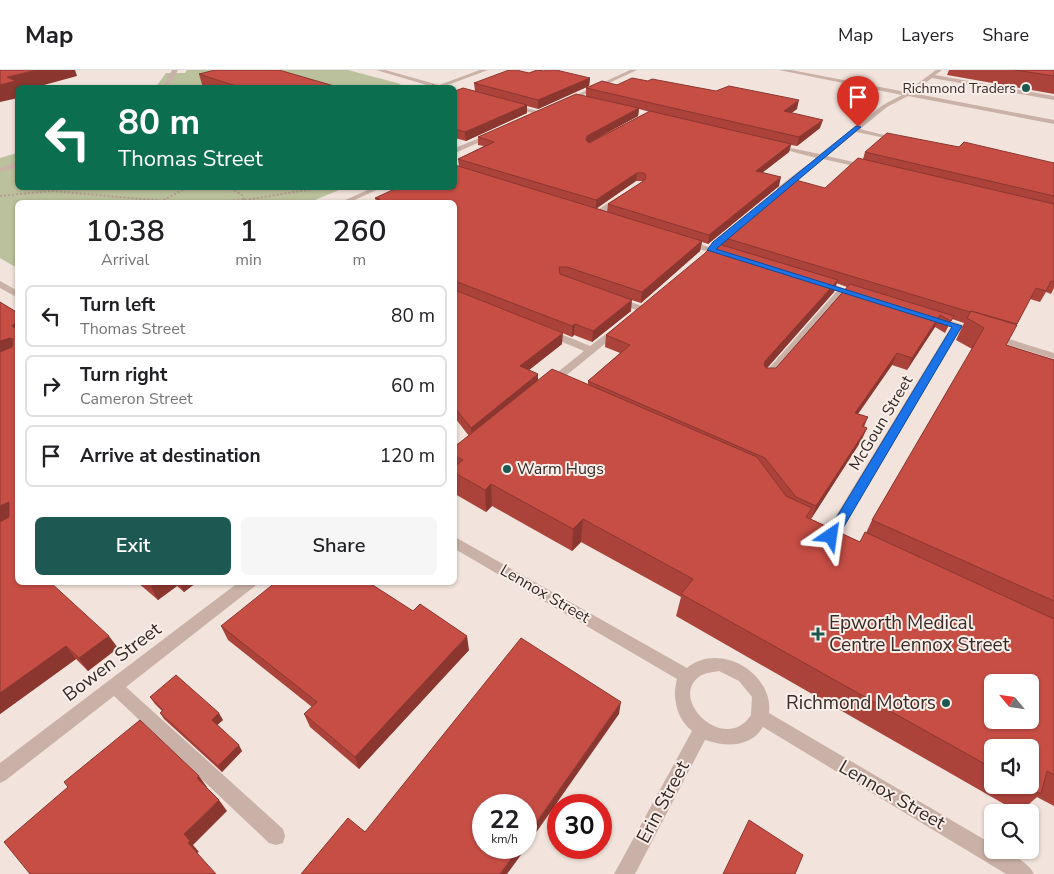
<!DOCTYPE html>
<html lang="en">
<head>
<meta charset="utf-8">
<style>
  :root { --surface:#fff; --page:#f6f6f6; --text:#202124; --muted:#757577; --line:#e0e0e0; --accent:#1d5952 }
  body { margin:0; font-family:"Nunito Sans",sans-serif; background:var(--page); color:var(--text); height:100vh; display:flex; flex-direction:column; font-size:19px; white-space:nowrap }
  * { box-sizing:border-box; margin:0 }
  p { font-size:16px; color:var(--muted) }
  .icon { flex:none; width:28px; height:28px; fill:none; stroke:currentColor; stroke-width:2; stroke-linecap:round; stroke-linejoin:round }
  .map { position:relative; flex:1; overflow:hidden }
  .side { position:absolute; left:15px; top:130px; width:442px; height:385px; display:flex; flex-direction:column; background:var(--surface); border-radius:8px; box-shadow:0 1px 4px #0004 }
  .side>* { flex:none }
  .guide { position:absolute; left:15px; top:15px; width:442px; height:105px; border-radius:8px; box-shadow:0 1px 4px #0004; background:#0b6e4f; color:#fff; overflow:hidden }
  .needle { width:32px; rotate:299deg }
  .controls { position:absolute; left:984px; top:604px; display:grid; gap:10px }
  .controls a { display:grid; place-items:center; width:55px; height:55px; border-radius:8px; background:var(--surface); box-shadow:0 1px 4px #0004; font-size:25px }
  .speed { position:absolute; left:472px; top:724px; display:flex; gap:10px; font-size:25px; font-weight:700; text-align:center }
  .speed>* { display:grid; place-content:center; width:65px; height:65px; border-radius:50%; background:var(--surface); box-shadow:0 1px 4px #0004; line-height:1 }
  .speed small { font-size:12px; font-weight:400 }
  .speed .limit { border:8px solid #d22; background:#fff; color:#111 }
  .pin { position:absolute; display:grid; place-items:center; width:42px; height:42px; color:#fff; margin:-51px -21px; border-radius:50% 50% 50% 0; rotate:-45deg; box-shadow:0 0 5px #0007 }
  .pin .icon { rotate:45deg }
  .me { position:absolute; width:55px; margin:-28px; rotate:32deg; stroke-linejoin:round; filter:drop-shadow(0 0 4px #0008) }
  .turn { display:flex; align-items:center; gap:18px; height:105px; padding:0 20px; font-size:22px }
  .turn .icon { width:65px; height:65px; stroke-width:2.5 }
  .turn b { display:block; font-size:35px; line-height:42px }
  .eta { display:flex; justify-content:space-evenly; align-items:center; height:85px; text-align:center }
  .eta b { font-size:30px; font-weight:600; line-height:35px }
  .primary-button { display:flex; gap:10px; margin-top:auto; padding:10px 20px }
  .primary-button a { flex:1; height:58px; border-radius:8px; background:var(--accent); color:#fff; font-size:20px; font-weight:600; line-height:58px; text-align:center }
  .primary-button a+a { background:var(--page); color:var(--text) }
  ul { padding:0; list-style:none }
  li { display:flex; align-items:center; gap:15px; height:62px; margin:0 10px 8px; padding:0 10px; border:2px solid var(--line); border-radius:8px }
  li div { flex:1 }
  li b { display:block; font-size:19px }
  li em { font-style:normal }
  header { display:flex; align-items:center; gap:30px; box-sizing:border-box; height:70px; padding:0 25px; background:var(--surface); border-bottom:1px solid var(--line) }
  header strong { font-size:24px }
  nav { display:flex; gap:28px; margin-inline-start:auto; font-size:18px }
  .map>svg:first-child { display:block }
</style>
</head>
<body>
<header>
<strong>Map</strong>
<nav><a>Map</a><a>Layers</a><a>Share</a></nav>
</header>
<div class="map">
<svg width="1054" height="804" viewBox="0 0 1054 804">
  <rect width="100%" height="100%" fill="#f2e4dc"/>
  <path fill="#bbc19c" d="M187,0H348L401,14L392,18H155L166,3H185Z
    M17,83L18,118H344L310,132H18L17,198L0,188V88Z"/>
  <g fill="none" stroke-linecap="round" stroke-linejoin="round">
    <path stroke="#b69b92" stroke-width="2" stroke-dasharray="2 2" stroke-linecap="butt" d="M22,118L44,120
      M231,118L242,125L245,132
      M0,126L52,121L176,132
      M160,132L186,118
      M205,132L245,130L319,118"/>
    <path fill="#cab1a7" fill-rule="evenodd" d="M172,0H178L168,18H162Z
      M376,0H385L439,15L480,0H488L445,16L448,18H437Z
      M630,0H637L566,33L561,32Z
      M779,0H791L906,22L936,0H942L935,5L1054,26V30L932,8L912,23L1054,50V54L908,26L887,37L860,59L900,69V71L856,62L827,86L871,96V100L823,89L780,122H777V118L816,88L771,76V74L820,84L883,35L902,25Z
      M513,34L541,42L542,43L539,45L511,37Z
      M494,62L496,63V65L455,83V78Z
      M18,92V97L0,102V98Z
      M372,118H381L350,132H341Z
      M619,126L626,128L600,146H594V142Z
      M683,170H689L729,184L725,187L683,174Z
      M820,210L866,226L861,229L845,224L771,309H763L762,307L763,305L837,221L817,215L815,213Z
      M0,211L18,221V228L0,218Z
      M616,227L645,237L647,239L642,242L613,232L611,230Z
      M935,246L1054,283V289L960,260L836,470L831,471L826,470L824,466L826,462L951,257L932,251V247Z
      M618,255L622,256V260L552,317H544L543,315L544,313L584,281L543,264V260H551L590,276Z
      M455,467L687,598C719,571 774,603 769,643L992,774V780C1006,780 1028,791 1034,804H1006L763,657C750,678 726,677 705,670L635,804H614L692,661C676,648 672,627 677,609L455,479ZM719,601L739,611L752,627L751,645C725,685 667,629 700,606C705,603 713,602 719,601Z
      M239,512H257L255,516L126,617L283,759L285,766L283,773L276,775L269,773L114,626L6,710L0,713V693Z"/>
  </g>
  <path fill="#ab433b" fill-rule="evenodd" d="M949,0H1054V24L947,5Z
    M529,3L590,8L589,16L538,39L527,36V43L466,71L455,68V21H475L474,13Z
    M199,4L341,18H203Z
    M648,11L797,39L791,43L820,58L797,76L791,75L789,82L762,103L779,116L708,174L702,172L700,181L641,233L628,229L631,241L592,272L574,265L572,267L548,257L562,274L529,300L538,310L588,315V311L620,283L605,277L606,265L720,175L722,167L825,118L863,89L865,82L959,77L1054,93V218L1051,224L1046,222L1040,232L1030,229L1006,275L1054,290V736L1037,727L1020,742H1018L676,546L681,527L581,472L572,481L492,436L486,442L455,424V375L458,374L469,366L455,348V132L376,131L375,128L459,96L458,89L484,76L478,75V67L586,26V18ZM639,39L650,42L596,69L638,46ZM636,111H643L608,134L607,142L596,138ZM836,213L847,217L776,298H766L834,222ZM952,249L964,253L956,270L972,279L872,450L866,463L860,472L811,449L861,371L867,358L864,357L868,347L858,344L892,295L907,300L935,257L945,263ZM992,678L1030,715H992Z
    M0,232L18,243V512L118,578L88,601L76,589L0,644Z
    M137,512H197L184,522L177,516L158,530Z
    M221,556L469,580L359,699L310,657L304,644L312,637L228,570Z
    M150,627L223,650L217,655L242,681L222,702L164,649L160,643L162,641L155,634Z"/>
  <path fill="#8b3730" d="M37,0H75L77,6L33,18H18V28L0,32V15L7,7Z
    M590,8L589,16L538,39V30Z
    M799,30L797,39L782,50L784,41Z
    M527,35V43L466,71L465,62Z
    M639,38L638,46L586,74V70L587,66Z
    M823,50L820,58L797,76L799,67Z
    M791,74L789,82L754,109L756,101Z
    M637,103L636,111L596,139V130Z
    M781,107L779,116L708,174L709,165Z
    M702,171L700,181L641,233L642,222Z
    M838,210L834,222L762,304L765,291Z
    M632,230L631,241L592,272L593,261Z
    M940,245L935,257L907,300L912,288Z
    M18,250V266L12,256Z
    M575,254L574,265L572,267V256Z
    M563,263L562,274L520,307V296Z
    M10,268L17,280L0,287V271Z
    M897,283L892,295L850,355L855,343Z
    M538,304V315L472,369L471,358Z
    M867,358L861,371L811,449L816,436Z
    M491,414L492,436L486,442L485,420Z
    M9,432L18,444L0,454V436Z
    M583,449L581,472L572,481L573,459Z
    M157,512H175L177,516L158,530L151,517Z
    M179,512H197L184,522Z
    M109,566L118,578L88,601L79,588Z
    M467,566L469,580L359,699L355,687Z
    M66,576L76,589L0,644V623Z
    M621,632L619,644L526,777V767Z
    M219,643L223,650L216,656L212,650Z
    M239,675L242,681L222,702L218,696Z
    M199,706L207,717L205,719L197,708Z
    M219,730L227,741L193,775L199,782L197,783L188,773L184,764Z
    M519,778H526L507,804H500Z"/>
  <path fill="#c74e45" stroke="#8b3730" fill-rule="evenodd" d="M0,0H37L7,7L16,11L0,15Z
    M215,0H279L341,18H242L199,4Z
    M509,0H516L529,3L537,0L544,1L546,0H556L590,8L538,30L474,13Z
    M1015,0H1054V6Z
    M632,8L648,11L652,9L716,21L729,16L799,30L784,41L823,50L799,67L586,18L602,11L617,15Z
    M433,15L442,18H426Z
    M463,18L527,35L465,62L455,59V21Z
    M576,24L639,38L587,66L586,70L589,73L650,41L791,74L756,101L781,107L709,165L608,134L645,110L646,105L644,103H637L596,130L458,89L494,72L478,67Z
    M887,63L959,77L964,72L1054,93V126L865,82Z
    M858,88L1054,134V212L1051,211L1046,221L1036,218L1017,254L971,241L970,242L722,167L792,109L825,118Z
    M455,95L702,171L642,222L567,197H559L560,204L632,230L593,261L575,254L572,256L455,211V132H374L380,129L375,128L397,118H455Z
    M715,173L838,210L765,291L764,295L766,298H776L850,214L954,246L951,251L940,245L912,288L897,283L855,343L868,347L862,356L867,358L816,436L796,427L765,388L588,311L630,275L606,265L704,184Z
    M455,220L563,263L520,296L538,304L471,358L455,338Z
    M0,232L18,243V250L12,256L18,260V512H50L109,566L79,588L66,576L0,623V452L9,447V432L0,436V282L12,277L13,269L10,268L0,271Z
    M971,241L1017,255L1006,275L1054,290V531L872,450L984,258L967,248Z
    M552,299L757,387L786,426L812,438L806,447L860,472L865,462L1054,549V705L1047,701L1041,724L1024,715H1030V678H992V698L681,524L693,509L583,449L573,459L491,414L485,420L455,403V396L463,390L455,386V375L458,374ZM992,612H1030V650H992Z
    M145,512H157L151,517Z
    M276,512H368L413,541L420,534L467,566L355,687L304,644L317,632L221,556Z
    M521,568L621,632L526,767V735H484V778H519L500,804H301L348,748L365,762Z
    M176,605L219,643L212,650L239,675L218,696L160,643L163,640L150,627Z
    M140,650L199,706L197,708L219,730L184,764L190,771L188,773L216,804H30L4,772L68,717L64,712Z
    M749,750L803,785L795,804H723Z"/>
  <path fill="#1a73e8" stroke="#114b97" d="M856,56L861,57L716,179L962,256L836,470H827L825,466L827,463L952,257L707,180L713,172Z"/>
  <g fill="#1d5952" stroke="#faefe8" stroke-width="2">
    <circle cx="1026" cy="18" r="5"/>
    <circle cx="507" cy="399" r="5"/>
    <path d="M815.5 556.5h5v5h5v5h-5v5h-5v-5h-5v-5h5z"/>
    <circle cx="946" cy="633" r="5"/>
  </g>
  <g text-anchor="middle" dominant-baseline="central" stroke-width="4" stroke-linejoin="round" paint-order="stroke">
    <g font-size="14" fill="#372a28" stroke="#faefe8" text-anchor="end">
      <text x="1016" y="18">Richmond Traders</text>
    </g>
    <g font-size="16" fill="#372a28" stroke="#faefe8">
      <text transform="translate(881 353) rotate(-59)">McGoun Street</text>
      <text transform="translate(545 524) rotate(30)">Lennox Street</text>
    </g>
    <g font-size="16" fill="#372a28" stroke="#faefe8" text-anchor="start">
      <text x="517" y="399">Warm Hugs</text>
    </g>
    <g font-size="19" fill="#372a28" stroke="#faefe8" text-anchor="start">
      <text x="829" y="553">Epworth Medical<tspan x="829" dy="22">Centre Lennox Street</tspan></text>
      <text x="936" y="633" text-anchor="end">Richmond Motors</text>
    </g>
    <g font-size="19" fill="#372a28" stroke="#faefe8">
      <text transform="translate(112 592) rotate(-37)">Bowen Street</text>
      <text transform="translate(892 725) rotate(30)">Lennox Street</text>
      <text transform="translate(663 732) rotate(-62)">Erin Street</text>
    </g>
  </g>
</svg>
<div class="controls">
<a><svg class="needle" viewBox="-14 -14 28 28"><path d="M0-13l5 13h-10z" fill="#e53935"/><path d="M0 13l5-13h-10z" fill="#757577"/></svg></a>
<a><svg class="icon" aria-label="sound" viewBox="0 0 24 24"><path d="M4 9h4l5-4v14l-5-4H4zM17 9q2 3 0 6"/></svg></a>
<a><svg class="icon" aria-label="search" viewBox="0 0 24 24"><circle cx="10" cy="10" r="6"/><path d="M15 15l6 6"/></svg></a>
</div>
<div class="speed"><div>22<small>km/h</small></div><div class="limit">30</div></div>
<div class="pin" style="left:858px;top:57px;background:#d93025"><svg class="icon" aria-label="arrive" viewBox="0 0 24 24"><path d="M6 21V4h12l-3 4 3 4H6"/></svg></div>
<svg class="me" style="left:831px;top:466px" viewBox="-20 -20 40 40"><path d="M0-17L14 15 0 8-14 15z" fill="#1a73e8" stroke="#fff" stroke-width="4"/></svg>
<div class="guide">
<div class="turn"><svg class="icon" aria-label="left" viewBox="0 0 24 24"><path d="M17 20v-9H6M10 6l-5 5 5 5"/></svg><div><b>80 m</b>Thomas Street</div></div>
</div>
<section class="side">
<div class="eta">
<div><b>10:38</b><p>Arrival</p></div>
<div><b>1</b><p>min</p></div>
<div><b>260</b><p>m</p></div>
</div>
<ul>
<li><svg class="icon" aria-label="left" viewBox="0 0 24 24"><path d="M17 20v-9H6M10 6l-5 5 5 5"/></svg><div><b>Turn left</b><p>Thomas Street</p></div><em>80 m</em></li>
<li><svg class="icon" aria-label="right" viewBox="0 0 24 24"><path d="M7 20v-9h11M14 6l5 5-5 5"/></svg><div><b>Turn right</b><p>Cameron Street</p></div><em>60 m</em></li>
<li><svg class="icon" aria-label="arrive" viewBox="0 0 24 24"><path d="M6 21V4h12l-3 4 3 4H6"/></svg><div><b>Arrive at destination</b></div><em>120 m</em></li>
</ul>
<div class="primary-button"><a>Exit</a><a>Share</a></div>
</section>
</div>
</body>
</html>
